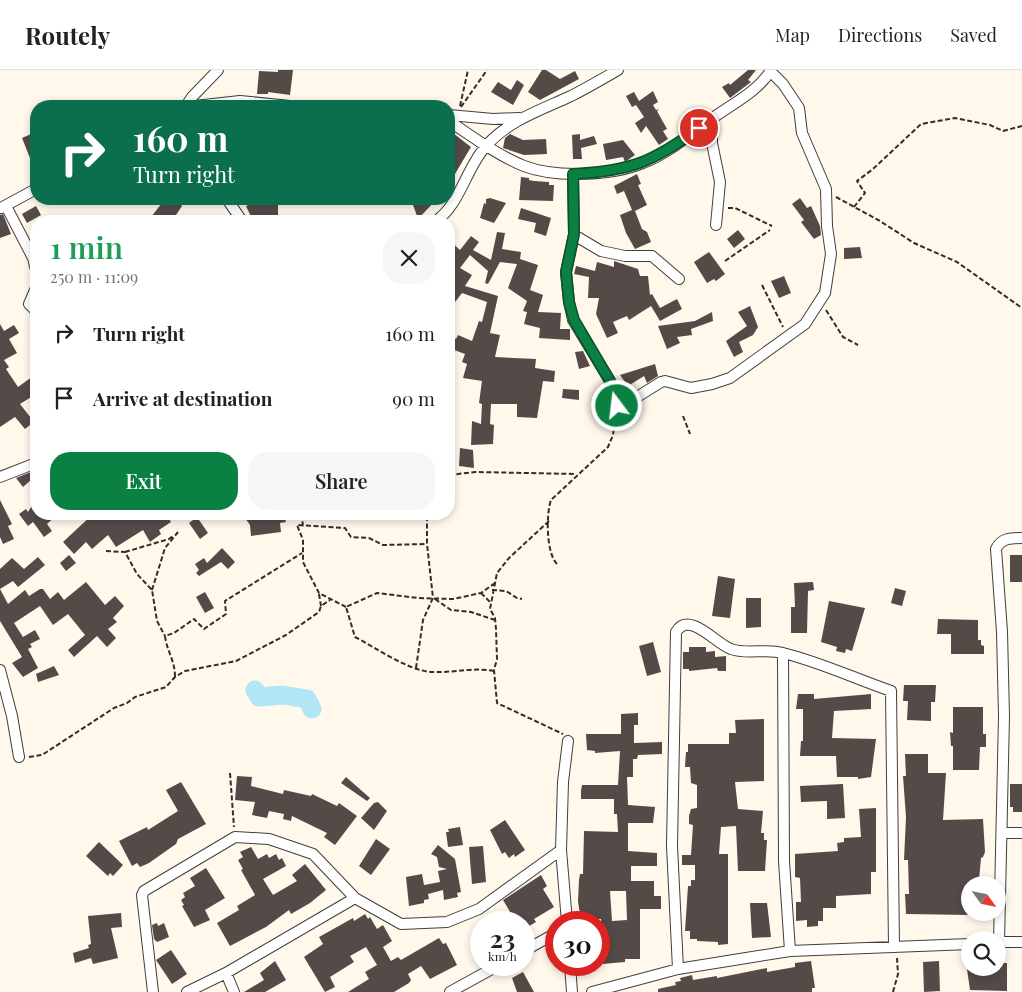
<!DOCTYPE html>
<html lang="en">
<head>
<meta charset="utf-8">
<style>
  :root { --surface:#fff; --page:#f6f6f6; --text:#222; --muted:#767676; --line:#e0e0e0; --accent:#0b8043 }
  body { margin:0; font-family:"Playfair Display",serif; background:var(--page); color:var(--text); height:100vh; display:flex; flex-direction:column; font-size:19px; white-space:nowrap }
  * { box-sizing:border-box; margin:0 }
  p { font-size:16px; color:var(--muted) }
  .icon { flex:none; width:28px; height:28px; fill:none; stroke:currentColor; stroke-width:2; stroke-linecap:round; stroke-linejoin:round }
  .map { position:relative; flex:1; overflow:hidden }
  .panel { position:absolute; left:30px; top:145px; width:425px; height:305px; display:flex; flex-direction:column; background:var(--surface); border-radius:20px; box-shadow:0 2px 8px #0003 }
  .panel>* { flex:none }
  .top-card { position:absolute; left:30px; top:30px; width:425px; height:105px; border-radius:20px; box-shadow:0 2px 8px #0003; background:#0b6e4f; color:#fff; overflow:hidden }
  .needle { width:32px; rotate:123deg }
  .buttons { position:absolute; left:961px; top:806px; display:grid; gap:10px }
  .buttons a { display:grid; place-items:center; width:45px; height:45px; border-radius:50%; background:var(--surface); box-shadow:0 2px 8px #0003; font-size:25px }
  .speed { position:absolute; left:470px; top:841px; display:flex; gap:10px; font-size:25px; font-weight:700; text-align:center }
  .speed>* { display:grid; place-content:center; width:65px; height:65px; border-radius:50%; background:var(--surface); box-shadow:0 2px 8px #0003; line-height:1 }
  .speed small { font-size:12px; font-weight:400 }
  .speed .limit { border:8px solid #d22; background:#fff; color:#111 }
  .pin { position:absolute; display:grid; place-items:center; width:42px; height:42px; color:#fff; margin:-21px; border:2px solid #fff; border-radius:50%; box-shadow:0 1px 5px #0007 }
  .me { position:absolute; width:55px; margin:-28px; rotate:345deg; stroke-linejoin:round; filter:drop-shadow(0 0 4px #0008) }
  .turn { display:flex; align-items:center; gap:18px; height:105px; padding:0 20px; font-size:22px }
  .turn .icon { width:65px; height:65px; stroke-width:2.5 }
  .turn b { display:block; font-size:35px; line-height:42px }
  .round { display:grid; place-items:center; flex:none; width:52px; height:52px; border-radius:20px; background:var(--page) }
  .headline { display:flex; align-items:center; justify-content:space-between; height:85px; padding:0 20px }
  h1 { font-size:30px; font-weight:600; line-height:38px; color:#1e9e55 }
  .action { display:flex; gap:10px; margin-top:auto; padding:10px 20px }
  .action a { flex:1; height:58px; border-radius:20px; background:var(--accent); color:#fff; font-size:20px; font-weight:600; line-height:58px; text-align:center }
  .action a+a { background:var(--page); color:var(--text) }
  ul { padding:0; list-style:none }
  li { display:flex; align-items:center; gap:15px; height:65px; padding:0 20px }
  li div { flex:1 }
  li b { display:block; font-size:19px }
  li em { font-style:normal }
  header { display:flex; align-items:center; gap:30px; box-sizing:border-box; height:70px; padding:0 25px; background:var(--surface); border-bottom:1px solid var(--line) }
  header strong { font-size:24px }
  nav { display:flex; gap:28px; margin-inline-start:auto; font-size:18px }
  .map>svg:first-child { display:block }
</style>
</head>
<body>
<header>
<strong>Routely</strong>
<nav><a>Map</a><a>Directions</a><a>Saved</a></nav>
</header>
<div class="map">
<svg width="1022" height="922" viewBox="0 0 1022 922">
  <rect width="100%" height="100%" fill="#fff8eb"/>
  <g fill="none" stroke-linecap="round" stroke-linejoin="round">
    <path stroke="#b1e6f5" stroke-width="19" d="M255,620L259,627L283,625L307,629L312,639"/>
  </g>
  <path fill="#544b49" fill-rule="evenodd" d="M278,0H293L290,25L268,22V24H257L259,1L278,2Z
    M542,0H546L560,9L575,1L579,9L540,30L528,22Z
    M748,0H756L748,10L751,12L730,28L722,17L729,13L730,15Z
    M517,10L524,15L513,35L491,22L498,12L511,20Z
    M653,21L658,32L653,35L656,40L659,39L657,41L667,59L663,61L668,69L659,75L646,56L641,63L635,53L644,47L636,35L632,37L626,26L634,22L639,31Z
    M449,60L471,77L449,114Z
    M31,64L34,72L36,71V85L30,88L22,68Z
    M510,64L523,70L546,69L547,84L524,85L503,78L505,68Z
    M580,64V70L594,66L597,74L581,78L582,89H573L572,65Z
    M623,70L635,85L625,92L623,87L606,90L603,74Z
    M637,104L641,114L638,115L647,135L635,141L642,159L647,162L651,172L635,179L626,163L620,145L632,140L624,121L617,124L614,116Z
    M521,107L529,108V110L534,111L549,112V115H554L553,131L519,130Z
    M490,128L506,133L494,153L480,148L484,133L486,134V129Z
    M800,128L807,138L811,136L820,156L821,165L814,169L801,152L804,150L792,134Z
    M165,129H184L180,134L182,136L172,151H148Z
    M264,129L278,131V148L253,151L246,136Z
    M411,129H437L418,149Z
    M36,136L41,145L27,153L22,144Z
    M521,138L551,148L546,166L534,162L536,153L518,149Z
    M3,144L11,164L0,168V145Z
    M738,160L745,169L734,178L727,169Z
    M497,162L505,163L502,179L521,182L520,189L538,195L530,220L543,225L538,242L561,243L560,259H570V270L539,268L540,258L524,254L527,242L523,241L527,231L508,218L517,194L500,192L488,214L485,213L488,201L470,185L460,198L472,205L465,216L498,226L490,263L500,265L495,287L536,289L535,298L555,301L554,312L543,311L537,348L517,347V334H491L490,354L494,355L493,374L471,375L472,351L481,354L482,334L479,333L482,311L463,308L467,294L462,292L465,284L449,278V264L456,269L458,265L472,271L479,251L482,252L487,232L462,223L449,240V213L455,206L449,201V170L460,180L471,166L479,172L473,180L491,190Z
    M860,177L862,188L844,189V178Z
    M709,182L725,204L716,211L714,209L707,213L694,192Z
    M614,191L638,199L640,206H648L650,225L652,224L660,238L677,229L682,239L660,251L651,236L629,250L627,246L613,252L618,263L607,268L596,244L599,228H588L589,207L574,204L576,196L595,201L597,192L614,197Z
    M784,206L791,223L779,228L771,211Z
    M750,236L758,257L753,265L739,272L743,282L734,287L726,271L747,256L738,242Z
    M712,242L713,251L691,259L692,265L677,267L680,273L667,279L658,256L695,251Z
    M0,254L4,261L14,255L19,263L9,269L17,283L4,290L9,297L6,299L18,317L36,304V324L20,334L34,352L25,359L15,347L0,357Z
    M583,281L590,296L579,299L575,282Z
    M655,294L658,306L647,313L644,306L628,316L620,305Z
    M563,319L579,320V330L562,328Z
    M460,378L473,380L474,398L459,396Z
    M36,400V415L31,410L23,417L16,408Z
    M36,429V444H58L47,454L52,461L44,467L33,452L28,456L19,444L26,439L28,442Z
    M0,430L12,454L8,456L14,469L3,474L0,467Z
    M93,444H166L171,452L159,460L161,464L150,472L143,460L116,477L108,465L92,479L86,472L74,484L63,472Z
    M242,444H266L267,447L284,445L286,452L280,453L281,462L251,466L250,455Z
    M197,447L208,463L200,469L189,453Z
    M222,478L235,492L228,499L221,492L199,506L196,503L199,500L195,494L204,488L207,493Z
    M69,485L76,493L66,501L60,493Z
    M1010,485H1022V512H1010Z
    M38,487L45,495L39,500L18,517L13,511L0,519V499L12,488L24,499Z
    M718,506L735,509L730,548L712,546Z
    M86,512L105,535L115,526L124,536L113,548L117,552L108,559L116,568L107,577L97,566L74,587L68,580L85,565L68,544L53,555L40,536L14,553L23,567L35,560L40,569L30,574L32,577L28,579L38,598L23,607L12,593L22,587L0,551V519L8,534L25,520L29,526L40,519H43L50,529L58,522L64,530Z
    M813,512L814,520L808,521L807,563H791V537H795L794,513Z
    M895,518L906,521L902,536L891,533Z
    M205,522L214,538L205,543L196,527Z
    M746,528H761V557L746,558Z
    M829,531L865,538L852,581L846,579L845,583L836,581L837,577L821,572Z
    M938,549L978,550V570H981V575L984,576V584H951V564H937Z
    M653,572L661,602L647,606L639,576Z
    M689,577H706V582L715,581V587L726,586V601H718L717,598L689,601V599H683V582H689Z
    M54,596L59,605L38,612L36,604Z
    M904,615H936L935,632H931V651L907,650L908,631H903Z
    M798,624H814V629L871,624V639L834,641L832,668L876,669L871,707L858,709V707H837L836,686H800L801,671H803V639H796Z
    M953,637H983V664H986V677H980L979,700H953V676H951L950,662L953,663Z
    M638,643V655H634V673L662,672V684L638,685L637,689H633V707H627L628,735L655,737L653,753H628V781L657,783V796H631V811H654V826H661V839H640V889H625V892L602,894L601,849L581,850L578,832L579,810L580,804H583L584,761L618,762L617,744H614V729H581V721L582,715H618L620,681L595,683V681L587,680L586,664H621V644ZM610,821H626L627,850L612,851Z
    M764,649V711L735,712L738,739L763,741L761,763H764V770H767L765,801H738L736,756L721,757L719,784H728V874L718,875V872L697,871V869H690V861H685L688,816H691V810H695V795H682V785H691L693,755L689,754V746L691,739L697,738V715L691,713L690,697H685L686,682H688V674H729V663H736L735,650Z
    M905,684H928V703H946L943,750L983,749L985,782L983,787L981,788L979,810L970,812V845L906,844L905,824H909L908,790H904L906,747L903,706H906Z
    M237,706L252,707L251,716L283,724L284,720L311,726L312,724L337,736L339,733L357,746L335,775L324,767L327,763L292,746L291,751L283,749L284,744L269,741L267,748L252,745L255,732L235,730Z
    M346,707L370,728L367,731L341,713Z
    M181,712L206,754L178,769L176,774L149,793L140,797L137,793L132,796L119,771L147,757L148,760L178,741L166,720Z
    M843,714L845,748L827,749V731L801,732L800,716Z
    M1010,714H1022V742H1013V737H1010Z
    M378,732L387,741L374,760L361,748L374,733Z
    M876,738V802H871V824L836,826V838H823V851H818V856L807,857V850L796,851V832H801L800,808L795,807V784L838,781L837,773L844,772V768L861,767L859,739Z
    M505,750L525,780L515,787L514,784L509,788L505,782L502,784L490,760Z
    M460,757L463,775L448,777L446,762H449L448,759Z
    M376,769L390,779L371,805L359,796Z
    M99,772L123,795L113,806L110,803L108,806L86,786Z
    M438,775L455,789L461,822L457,823L458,827L444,830L443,820L428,824L429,829L424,830V833L409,836L406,807L422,804L424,815L440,812L438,801L447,799L439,797L437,787L431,784Z
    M483,776L486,812L472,814L469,777Z
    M251,777L258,789L267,784L269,788L276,784L279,790L282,788L286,796L263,809L273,825L297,811L292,805L305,794L326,820L310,833L291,844L289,840L266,857L230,876L217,853L239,840L237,836L255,825L241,800L243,799L238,790L243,787L240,782Z
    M206,798L225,828L205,840L210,850L194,857L182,836L184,835L181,830L185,827L183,823L195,816L190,808Z
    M541,805L547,816L543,819L554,837L534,849L536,852L524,859V852H516L503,830Z
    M750,833H767L771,867L752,868Z
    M121,843L122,857L111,858L118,888L93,894L91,888L75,893L73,883L89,878L88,875L91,874L88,846Z
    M365,844L368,849L370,847L377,859L383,855L392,871L383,877L391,891L398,887L401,890L439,868L443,874L446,873L457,895L430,909L421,896L408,904L411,910L409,913L394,922H348L369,909L365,902L377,895L366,877L350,886L354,892L330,907L335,917L325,922L304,887L323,874L319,867L353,848L354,851Z
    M157,853L158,856L164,853L169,867L157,872L154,869L152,855Z
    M171,880L187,904L172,914L156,890Z
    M275,891L286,910L265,922H244L264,910L260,903Z
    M811,891L815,918H812V922H658V919L676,915L675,912L681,911L680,908L692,905L693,910L717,906V908L767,898V902L795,897V893Z
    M939,891L940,921L924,922L923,892Z
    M998,893H1007V921L970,920L967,899L969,898H998Z
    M523,902L534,922H517L512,908Z"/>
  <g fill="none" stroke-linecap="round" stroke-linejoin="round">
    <defs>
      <path id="minor" d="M186,36L192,27L218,0
        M195,36L240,31L290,36
        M449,45L493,49L519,48
        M712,48V73L720,112L716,155
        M449,51C473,67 497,85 524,96C555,108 612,106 643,93C667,84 689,65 710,50C730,35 758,22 771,0
        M573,104L574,165L566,202L569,232L573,250L610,311L619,339H624L637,327L661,312L665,311L691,318L712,314L730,308L805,254L825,223L831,184L827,156L826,119L802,63L799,38L783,14L771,2
        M227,129L242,151
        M6,136L33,188L36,200
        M1,138L36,119
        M436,151C461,133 466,98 486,76C509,50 541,40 571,26C587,18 602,9 618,0
        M574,165L601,181L625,186H652L679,209
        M36,218L29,234L36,241
        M0,407L36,393
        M783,583L784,791L790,881
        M0,600L12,646L19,687
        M1002,763H1022
        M567,852L561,780L563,712L568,671
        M998,872H1022
        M999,872L1004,646L1002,562L996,479C1001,468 1011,468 1022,468
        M524,881L556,863
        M570,895L572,922
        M678,899L672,776L676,562C689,540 716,574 731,579C747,585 766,578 783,583C820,592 856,609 891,621L894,877
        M226,903L234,922
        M153,922L142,825L144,821L235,767L269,769L313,784L355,828L401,854L447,852L479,839L561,780
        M187,922L226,903L355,828
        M450,922L499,895
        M592,922L678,899L790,881L970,874"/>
    </defs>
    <use href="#minor" stroke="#3f3f3f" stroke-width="12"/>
    <path stroke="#2e2e2e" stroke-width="2" stroke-dasharray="5 2.5" stroke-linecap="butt" d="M460,36L468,0
      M461,37L487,0
      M836,127L880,151L914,173L957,192L1022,238
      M854,137L865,123L857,111L873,99L921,54L955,48L990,55L1003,61L1022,56
      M728,138H735L772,156
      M725,191L770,160
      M762,215L783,257
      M826,240L843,267L858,275
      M449,318L451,310
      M683,346L690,364
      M449,405L475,402L576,404
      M301,444L303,455
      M549,451L509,488L497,503L490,539L495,548L496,559L497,589L494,600L497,633L563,664
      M106,481L125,482L137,504L152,520L157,551L165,566
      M125,482L169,469L174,465
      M557,494C546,483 546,444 551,430L608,377L613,365L615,348
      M152,520L165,478L178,462
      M492,520L506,521L517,528L522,529
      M481,523L490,532
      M319,524L321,536
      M435,529L451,540L471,542L495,550
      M346,537L319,523L303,492V470L297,455L345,458L351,467L369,468L383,475L427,474
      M416,598L423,550L433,528L427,474V444
      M494,601C473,597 453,603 432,602C409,601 376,578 355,567L346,537L377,523L418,528L453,529L481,523L495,513
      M175,607C175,590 167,582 165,566L174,563L194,549L204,559L226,544L225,531L302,483
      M29,687L42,685L114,638L127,633L135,627L166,617L175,607L185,601L236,591L286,565L319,542L321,536L330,530
      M230,703L234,757
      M893,922L898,904L897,888"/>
    <use href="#minor" stroke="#fff" stroke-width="10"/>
  </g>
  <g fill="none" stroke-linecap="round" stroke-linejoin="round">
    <defs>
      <path id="route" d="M617,336L610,311L574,250L569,232L566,202L574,164L573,104C631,101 653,92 699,58"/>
    </defs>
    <use href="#route" stroke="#07532c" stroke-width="12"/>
    <use href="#route" stroke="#0b8043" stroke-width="9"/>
  </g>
</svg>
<div class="buttons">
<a><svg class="needle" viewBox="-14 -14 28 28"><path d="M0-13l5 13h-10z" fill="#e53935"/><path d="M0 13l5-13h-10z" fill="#767676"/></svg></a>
<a><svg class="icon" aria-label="search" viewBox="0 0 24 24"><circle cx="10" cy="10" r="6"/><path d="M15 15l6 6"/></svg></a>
</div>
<div class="speed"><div>23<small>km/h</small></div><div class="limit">30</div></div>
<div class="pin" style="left:699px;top:58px;background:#d93025"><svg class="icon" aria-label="arrive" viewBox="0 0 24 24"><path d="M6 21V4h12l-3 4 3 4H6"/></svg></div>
<svg class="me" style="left:617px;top:336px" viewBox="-20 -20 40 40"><circle r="17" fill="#0b8043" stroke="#fff" stroke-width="3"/><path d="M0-11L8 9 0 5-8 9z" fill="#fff"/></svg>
<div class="top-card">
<div class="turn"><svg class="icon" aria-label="right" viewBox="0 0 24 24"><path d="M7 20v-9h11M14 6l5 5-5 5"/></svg><div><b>160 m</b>Turn right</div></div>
</div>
<section class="panel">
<div class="headline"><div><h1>1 min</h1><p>250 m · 11:09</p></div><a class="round"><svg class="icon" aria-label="close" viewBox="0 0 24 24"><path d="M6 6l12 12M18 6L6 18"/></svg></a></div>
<ul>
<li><svg class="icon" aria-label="right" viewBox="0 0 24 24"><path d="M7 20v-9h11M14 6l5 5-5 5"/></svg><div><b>Turn right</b></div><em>160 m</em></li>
<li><svg class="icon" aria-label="arrive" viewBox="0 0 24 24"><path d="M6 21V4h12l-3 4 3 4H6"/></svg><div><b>Arrive at destination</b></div><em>90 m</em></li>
</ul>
<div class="action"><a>Exit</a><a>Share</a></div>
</section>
</div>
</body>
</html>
